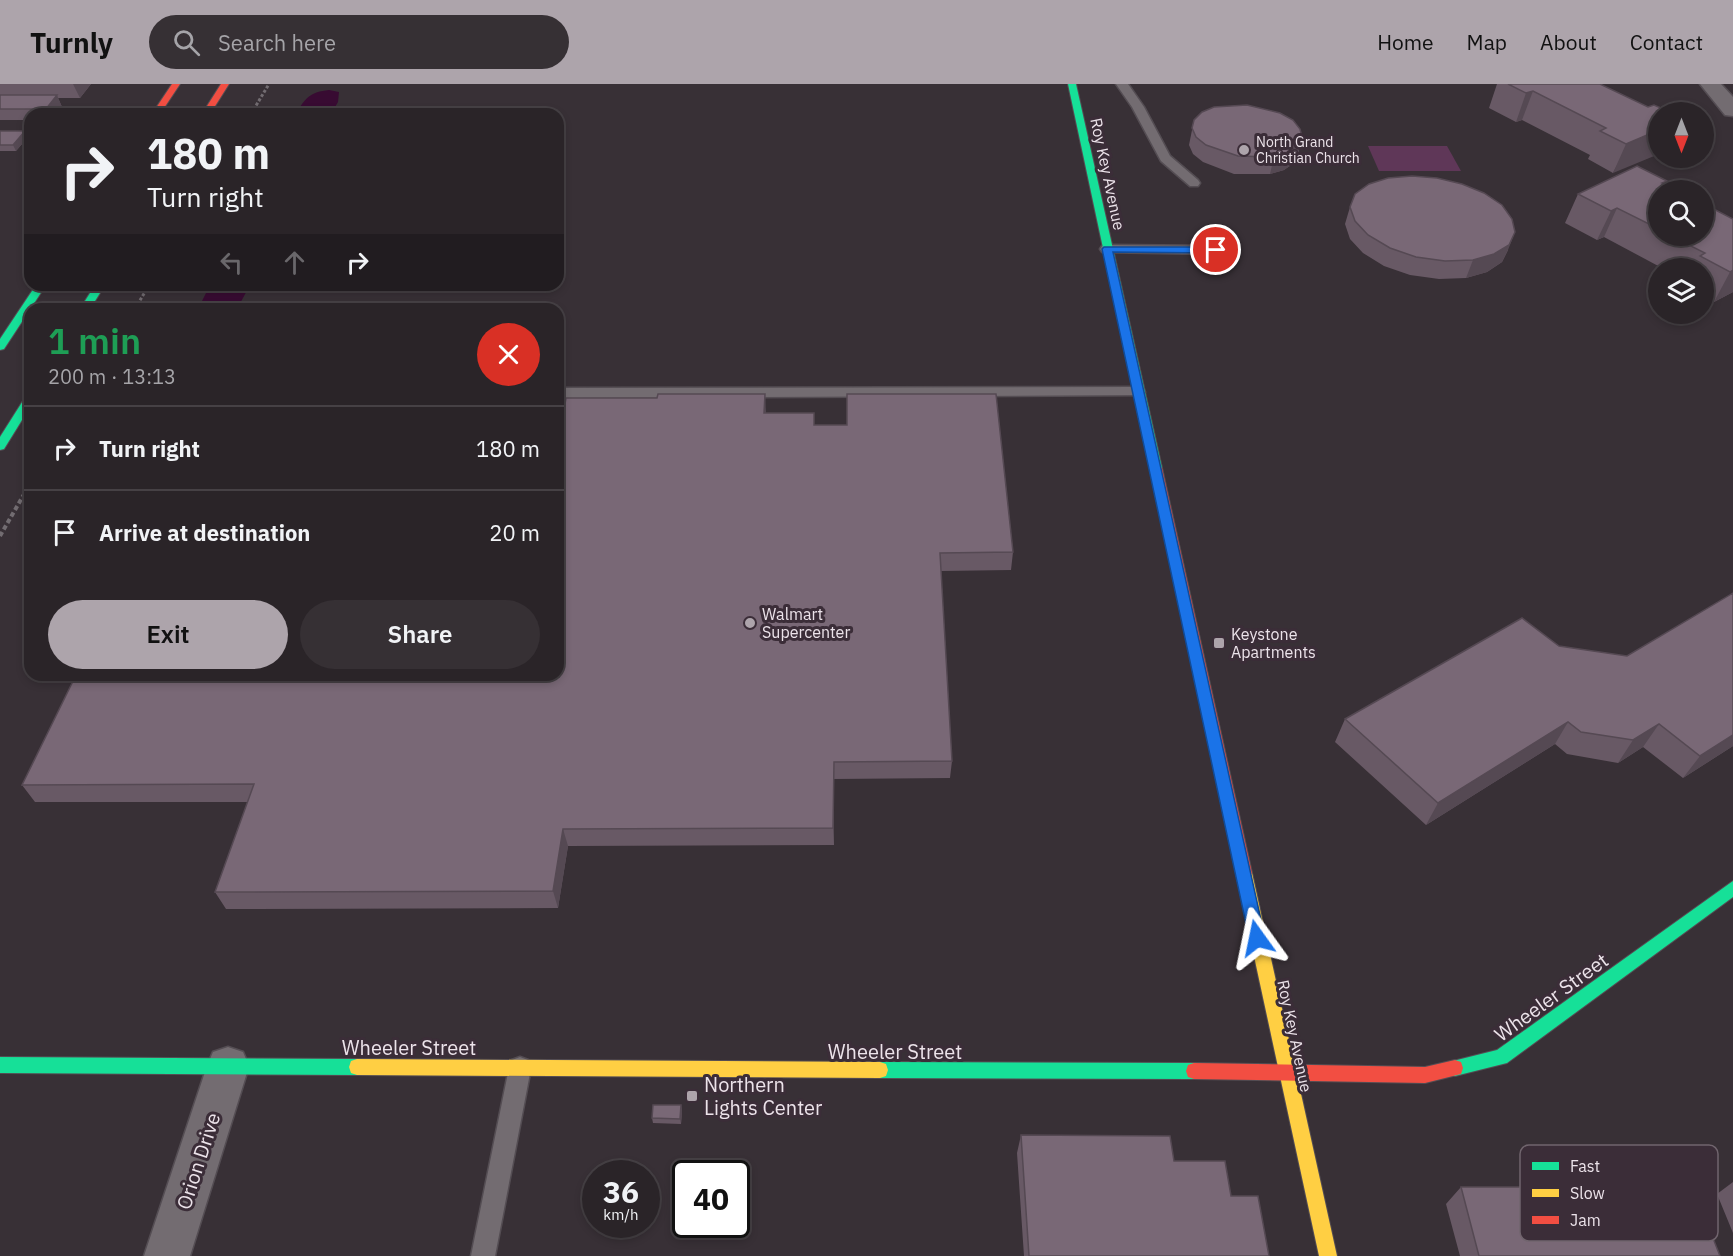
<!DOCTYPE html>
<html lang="en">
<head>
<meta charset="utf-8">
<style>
  :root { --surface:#2a2428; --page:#363034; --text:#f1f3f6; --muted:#a5a4a8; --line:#464145; --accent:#ada4ab }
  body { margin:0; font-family:"IBM Plex Sans",sans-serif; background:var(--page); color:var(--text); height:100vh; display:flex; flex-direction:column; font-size:22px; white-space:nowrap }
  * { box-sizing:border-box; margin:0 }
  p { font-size:20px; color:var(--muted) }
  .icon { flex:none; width:33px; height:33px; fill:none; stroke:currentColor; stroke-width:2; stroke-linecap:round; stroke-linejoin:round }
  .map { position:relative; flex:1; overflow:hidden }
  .panel { position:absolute; left:24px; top:219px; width:540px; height:378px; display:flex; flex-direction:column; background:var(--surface); border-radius:18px; box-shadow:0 3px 9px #0003,0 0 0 2px var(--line) }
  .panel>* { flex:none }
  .hud { position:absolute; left:24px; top:24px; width:540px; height:183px; border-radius:18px; box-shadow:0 3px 9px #0003,0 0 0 2px var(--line); background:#2a2428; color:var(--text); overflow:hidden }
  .needle { width:39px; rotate:180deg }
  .fabs { position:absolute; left:1648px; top:18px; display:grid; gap:12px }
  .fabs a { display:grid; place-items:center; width:66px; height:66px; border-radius:50%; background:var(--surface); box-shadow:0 3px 9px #0003,0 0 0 2px var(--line); font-size:30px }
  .speed { position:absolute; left:582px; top:1076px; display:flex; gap:12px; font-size:30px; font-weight:700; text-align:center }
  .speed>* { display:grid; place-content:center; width:78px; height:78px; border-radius:50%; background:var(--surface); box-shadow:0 3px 9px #0003,0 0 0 2px var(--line); line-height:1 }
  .speed small { font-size:15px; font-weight:400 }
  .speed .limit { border:3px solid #111; border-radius:9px; background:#fff; color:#111 }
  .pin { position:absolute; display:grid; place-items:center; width:51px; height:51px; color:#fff; margin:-26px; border:3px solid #fff; border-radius:50%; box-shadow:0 2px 6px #0007 }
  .me { position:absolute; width:66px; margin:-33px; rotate:348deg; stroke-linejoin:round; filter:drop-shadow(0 0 4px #0008) }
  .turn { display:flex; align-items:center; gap:21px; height:126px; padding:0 24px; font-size:27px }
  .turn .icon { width:78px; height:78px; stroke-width:2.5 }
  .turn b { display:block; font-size:42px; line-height:51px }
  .lanes { display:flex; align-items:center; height:57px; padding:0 24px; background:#0003; justify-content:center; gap:30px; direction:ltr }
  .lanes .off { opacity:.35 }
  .round { display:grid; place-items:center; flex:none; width:63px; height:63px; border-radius:32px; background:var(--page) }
  .headline { display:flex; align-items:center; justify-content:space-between; height:102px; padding:0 24px }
  h1 { font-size:36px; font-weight:600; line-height:45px; color:#1e9e55 }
  .button { display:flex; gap:12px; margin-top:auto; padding:12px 24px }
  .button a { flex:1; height:69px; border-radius:36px; background:var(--accent); color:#111; font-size:24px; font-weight:600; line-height:69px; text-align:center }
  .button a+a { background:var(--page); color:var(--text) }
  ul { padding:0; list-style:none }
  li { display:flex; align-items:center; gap:18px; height:84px; padding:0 24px; border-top:2px solid var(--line) }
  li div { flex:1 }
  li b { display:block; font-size:22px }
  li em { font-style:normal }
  header { display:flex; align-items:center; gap:36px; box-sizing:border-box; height:84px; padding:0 30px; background:var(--accent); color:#111 }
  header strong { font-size:28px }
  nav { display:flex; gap:33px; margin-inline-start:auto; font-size:21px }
  .search { width:420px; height:54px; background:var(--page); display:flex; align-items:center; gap:15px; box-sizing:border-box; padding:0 21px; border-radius:33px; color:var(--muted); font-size:22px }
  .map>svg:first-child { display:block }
</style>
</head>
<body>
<header>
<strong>Turnly</strong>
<div class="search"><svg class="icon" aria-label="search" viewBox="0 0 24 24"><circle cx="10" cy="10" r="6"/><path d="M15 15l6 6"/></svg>Search here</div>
<nav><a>Home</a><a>Map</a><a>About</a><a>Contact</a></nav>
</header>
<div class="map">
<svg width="1733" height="1172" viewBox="0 0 1733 1172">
  <rect width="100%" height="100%" fill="#383036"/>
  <path fill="#5f3758" d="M1368,62H1447L1461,87H1379Z"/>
  <path fill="#380b32" d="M329,6L339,8L338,18L331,30H296C305,14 310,8 329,6Z
    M210,201H250L237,225H198Z"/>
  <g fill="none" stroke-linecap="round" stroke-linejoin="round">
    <defs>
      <path id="lane" d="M1116,0H1128L1144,23L1170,72L1198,96L1200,99L1198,102H1190L1161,77L1132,23Z
        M1107,161L1216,162L1223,166L1216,170L1102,168L1100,165L1102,162Z
        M1138,303L1143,305L1145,308L1143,311L558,314V304Z
        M520,973L528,976L531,984L495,1172H471L509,984L512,976Z"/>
      <path id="street" d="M1700,0H1721L1733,13V32L1725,31Z
        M228,963L243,968L249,982L190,1172H144L207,982L213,968Z"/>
      <path id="fast" d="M1068,0H1076L1162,384L1156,388L1150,384Z
        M36,201H46L4,265L0,266V255Z
        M95,201H105L90,225H80Z
        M30,311V323L4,365L0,366V353L26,312Z
        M1733,797V813L1507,979L1455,992L1449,990L1447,984L1449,978L1497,966Z
        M0,973L357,975L363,977L365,983L363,989L357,991L0,989Z
        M880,978L1194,979L1200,981L1202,987L1200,993L1194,995L880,994L874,992L872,986L874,980Z"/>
      <path id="slow" d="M1244,783L1249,784L1252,789L1337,1172H1319L1236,789L1239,784Z
        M357,975L880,978L886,980L888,986L886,992L880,994L357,991L351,989L349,983L351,977Z"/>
      <path id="jam" d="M172,0H180L160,30H152Z
        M221,0H229L210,30H202Z
        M1156,380L1162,384L1252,789L1249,794L1244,795L1239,794L1236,789L1150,384Z
        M1455,976L1461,978L1463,984L1461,990L1425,999L1194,995L1188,993L1186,987L1188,981L1194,979L1425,983Z"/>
    </defs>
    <use href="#lane" stroke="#544d53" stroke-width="3"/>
    <use href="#street" stroke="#544d53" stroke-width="3"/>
    <use href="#fast" stroke="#544d53" stroke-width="2"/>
    <use href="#slow" stroke="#544d53" stroke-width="2"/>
    <use href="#jam" stroke="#544d53" stroke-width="2"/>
    <path stroke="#726c71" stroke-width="3" stroke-dasharray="3 2" stroke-linecap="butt" d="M251,30L269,0
      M135,225L149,201"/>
    <path stroke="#726c71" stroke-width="4" stroke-dasharray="4.5 3" stroke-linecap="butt" d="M0,452L30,400"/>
    <use href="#lane" fill="#736c71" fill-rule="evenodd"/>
    <use href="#street" fill="#736c71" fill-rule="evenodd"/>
    <use href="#fast" fill="#16e098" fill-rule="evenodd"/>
    <use href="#slow" fill="#ffcf43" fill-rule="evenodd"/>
    <use href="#jam" fill="#f24e42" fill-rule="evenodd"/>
  </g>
  <path fill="#685965" d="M0,0H91L80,14H58L62,23L57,30H30V36H0Z
    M1497,0H1600L1648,23L1613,89L1588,75L1590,71L1522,36L1516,38L1489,24Z
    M1194,36L1302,53L1298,71L1294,79L1284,86L1270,90H1234L1203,78L1193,70L1189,61Z
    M0,47L28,53L16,67H0Z
    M1667,97L1665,101L1659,106V152H1704L1733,135V208L1714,218L1704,213V184H1662L1604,153L1597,156L1565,139L1578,110Z
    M1350,123L1508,166L1502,178L1487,188L1466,194L1439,195L1410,191L1384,182L1363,169L1350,155L1345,140Z
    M766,329L814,341L1013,468L1011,486L941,487L952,677L950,694L834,695V761L568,762L558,824L226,825L215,808L248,718H35L22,701Z
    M1559,562L1733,662L1683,694L1643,663L1618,679L1567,670L1555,660L1426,741L1335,658L1345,635Z
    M681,1021L682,1027L681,1040L653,1039L652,1034Z
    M1021,1051L1174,1077L1231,1112L1269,1172H1024L1017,1069Z
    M1733,1098V1149L1717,1110Z
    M1612,1102L1720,1172H1460L1446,1120L1461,1103L1573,1127H1596L1594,1119Z"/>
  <path fill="#554953" d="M73,0H91L80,14Z
    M1533,7L1522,36L1516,38L1526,9Z
    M57,11L62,23L57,30H49L46,25Z
    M1659,46V70L1613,89L1626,60Z
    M25,47L28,53L16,67L13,61Z
    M1302,53L1298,71L1294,79L1284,86L1270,90L1274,73Z
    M1617,124L1604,153L1597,156L1611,127Z
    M1515,148L1508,166L1502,178L1487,188L1466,194L1473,176Z
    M1733,186V208L1714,218L1730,188Z
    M765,310L766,328L765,347L764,329Z
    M1568,638L1555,660L1426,741L1438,719Z
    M1659,640L1643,663L1618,679L1633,656Z
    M1733,651V662L1683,694L1700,672Z
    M834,678V761L833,744Z
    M563,745L568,762L558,824L553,807Z
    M681,1021L682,1027L681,1040L680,1035Z"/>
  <path fill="#796876" stroke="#554953" stroke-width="1.5" d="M1508,0H1600L1648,23L1654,21L1670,28H1659V46L1626,60L1600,47L1606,44L1533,7L1526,9Z
    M0,11H57L46,25H0Z
    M1247,21L1280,29L1293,36L1300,45L1302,53L1298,62L1288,68L1274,73L1238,72L1206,61L1196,53L1192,44L1194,36L1202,28L1214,23Z
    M0,47H25L13,61H0Z
    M1637,82L1667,97L1662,99L1676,106H1659V145L1617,124L1611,127L1578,110Z
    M1412,92L1437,94L1462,100L1484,109L1502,121L1512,135L1515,148L1509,161L1494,170L1473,176L1445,177L1416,173L1390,164L1368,151L1355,137L1350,123L1355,110L1369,100L1388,94Z
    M1704,120L1733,135V186L1730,188L1700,172L1705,169L1671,152H1704Z
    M658,310H765L764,329H814V341H847V310H996L1013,468L940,469L952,677L834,678L833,744L563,745L553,807L215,808L254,700L22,701L76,591H558V326H564L566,314H657Z
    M1733,509V651L1700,672L1659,640L1633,656L1581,648L1568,638L1438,719L1345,635L1522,534L1559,562L1627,572Z
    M653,1021H681L680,1035L652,1034Z
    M1021,1051L1170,1052L1174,1077H1225L1231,1112H1258L1269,1172H1029Z
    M1612,1102L1693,1103L1720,1172H1479L1461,1103H1565L1573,1127H1621Z"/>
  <path fill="#1a73e8" stroke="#114b97" stroke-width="1.5" d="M1104,163H1216L1221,166L1216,169L1113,168L1265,854L1262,858L1257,861L1251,858L1249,854L1102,165Z"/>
  <g fill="#ada4ab" stroke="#3b2d38" stroke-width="2">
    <circle cx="1244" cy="66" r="6"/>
    <circle cx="750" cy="539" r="6"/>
    <rect x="1213" y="553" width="12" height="12" rx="3"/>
    <rect x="686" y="1006" width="12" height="12" rx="3"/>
  </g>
  <g text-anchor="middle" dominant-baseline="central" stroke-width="6" stroke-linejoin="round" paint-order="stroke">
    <g font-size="14" fill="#ece3ea" stroke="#3b2d38" text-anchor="start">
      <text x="1256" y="58">North Grand<tspan x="1256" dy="16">Christian Church</tspan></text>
    </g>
    <g font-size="16" fill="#ece3ea" stroke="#3b2d38">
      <text transform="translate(1108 90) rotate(78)">Roy Key Avenue</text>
      <text transform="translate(1295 952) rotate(78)">Roy Key Avenue</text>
    </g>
    <g font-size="16" fill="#ece3ea" stroke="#3b2d38" text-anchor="start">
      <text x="762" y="530">Walmart<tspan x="762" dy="18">Supercenter</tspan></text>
      <text x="1231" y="550">Keystone<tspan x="1231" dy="18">Apartments</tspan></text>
    </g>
    <g font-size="20" fill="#ece3ea" stroke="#3b2d38">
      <text transform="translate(1551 913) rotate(-36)">Wheeler Street</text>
      <text x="409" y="963">Wheeler Street</text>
      <text x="895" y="967">Wheeler Street</text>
      <text transform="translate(198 1077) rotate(-72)">Orion Drive</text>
    </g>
    <g font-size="20" fill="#ece3ea" stroke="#3b2d38" text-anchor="start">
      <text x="704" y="1000">Northern<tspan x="704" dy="23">Lights Center</tspan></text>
    </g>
  </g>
  <rect x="1520" y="1061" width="198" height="96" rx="9" fill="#3b2d38" stroke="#70646d" stroke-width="1.5"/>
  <rect x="1532" y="1078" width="27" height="8" fill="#16e098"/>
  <rect x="1532" y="1105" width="27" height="8" fill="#ffcf43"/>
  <rect x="1532" y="1132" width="27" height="8" fill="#f24e42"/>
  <g font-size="16" fill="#ece3ea">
    <text x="1570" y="1088">Fast</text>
    <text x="1570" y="1115">Slow</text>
    <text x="1570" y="1142">Jam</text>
  </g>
</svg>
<div class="fabs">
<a><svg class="needle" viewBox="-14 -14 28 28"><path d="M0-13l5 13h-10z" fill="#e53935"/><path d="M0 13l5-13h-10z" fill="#a5a4a8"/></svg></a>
<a><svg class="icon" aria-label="search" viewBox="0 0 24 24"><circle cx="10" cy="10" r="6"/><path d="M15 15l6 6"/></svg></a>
<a><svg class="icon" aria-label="layers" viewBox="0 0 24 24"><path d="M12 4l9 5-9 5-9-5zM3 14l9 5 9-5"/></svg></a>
</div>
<div class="speed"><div>36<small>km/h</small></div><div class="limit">40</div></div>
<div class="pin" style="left:1216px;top:166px;background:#d93025"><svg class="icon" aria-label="arrive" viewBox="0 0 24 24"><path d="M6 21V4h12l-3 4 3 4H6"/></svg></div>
<svg class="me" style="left:1257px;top:854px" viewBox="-20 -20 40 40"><path d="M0-17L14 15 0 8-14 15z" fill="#1a73e8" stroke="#fff" stroke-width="4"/></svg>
<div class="hud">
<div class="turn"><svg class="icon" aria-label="right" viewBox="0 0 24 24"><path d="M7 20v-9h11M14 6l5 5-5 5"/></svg><div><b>180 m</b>Turn right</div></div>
<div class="lanes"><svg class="icon off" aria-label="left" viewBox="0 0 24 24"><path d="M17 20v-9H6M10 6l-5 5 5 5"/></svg><svg class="icon off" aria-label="ahead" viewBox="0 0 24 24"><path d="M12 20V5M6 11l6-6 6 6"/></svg><svg class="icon" aria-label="right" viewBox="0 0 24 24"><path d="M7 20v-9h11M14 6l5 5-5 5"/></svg></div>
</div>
<section class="panel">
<div class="headline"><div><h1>1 min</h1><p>200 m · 13:13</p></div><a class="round" style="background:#d93025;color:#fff"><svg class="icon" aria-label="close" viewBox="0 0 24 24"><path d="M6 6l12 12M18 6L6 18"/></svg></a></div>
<ul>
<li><svg class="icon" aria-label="right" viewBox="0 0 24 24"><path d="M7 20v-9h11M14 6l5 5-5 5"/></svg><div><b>Turn right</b></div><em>180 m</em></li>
<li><svg class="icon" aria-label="arrive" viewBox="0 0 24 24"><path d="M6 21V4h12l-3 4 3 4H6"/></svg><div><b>Arrive at destination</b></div><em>20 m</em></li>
</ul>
<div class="button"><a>Exit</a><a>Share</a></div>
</section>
</div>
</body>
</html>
